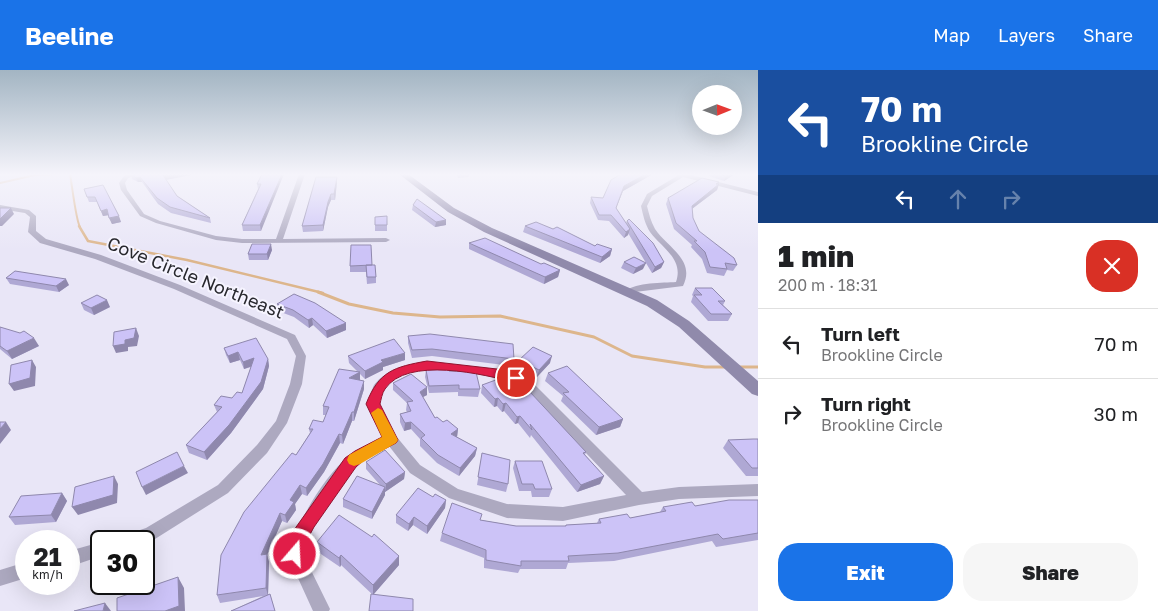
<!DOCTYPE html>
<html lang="en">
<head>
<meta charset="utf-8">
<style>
  :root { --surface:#fff; --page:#f6f6f6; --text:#202124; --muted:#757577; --line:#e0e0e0; --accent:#1a73e8 }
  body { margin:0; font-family:"Golos Text",sans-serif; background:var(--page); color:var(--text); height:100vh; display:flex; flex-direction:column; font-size:19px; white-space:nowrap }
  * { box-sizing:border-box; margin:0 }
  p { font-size:16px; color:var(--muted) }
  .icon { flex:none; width:28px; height:28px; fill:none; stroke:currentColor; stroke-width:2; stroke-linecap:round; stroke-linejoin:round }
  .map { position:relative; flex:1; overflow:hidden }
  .details { display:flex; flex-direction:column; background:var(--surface); width:400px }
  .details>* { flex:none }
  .banner { background:#1a4fa0; color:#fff; overflow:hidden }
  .needle { width:32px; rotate:89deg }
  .fabs { position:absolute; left:692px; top:15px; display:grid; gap:10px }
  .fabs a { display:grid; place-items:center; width:50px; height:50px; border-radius:50%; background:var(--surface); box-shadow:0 5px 20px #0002; font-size:25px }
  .speed { position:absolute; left:15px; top:460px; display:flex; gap:10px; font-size:25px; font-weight:700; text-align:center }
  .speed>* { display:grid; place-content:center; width:65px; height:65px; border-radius:50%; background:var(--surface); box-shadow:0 5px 20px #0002; line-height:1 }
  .speed small { font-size:12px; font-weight:400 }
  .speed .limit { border:2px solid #111; border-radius:8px; background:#fff; color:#111 }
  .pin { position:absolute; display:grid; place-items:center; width:42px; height:42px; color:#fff; margin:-21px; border:2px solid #fff; border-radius:50%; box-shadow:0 1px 5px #0007 }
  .me { position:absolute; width:55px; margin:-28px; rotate:19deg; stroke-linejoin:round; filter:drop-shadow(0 0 4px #0008) }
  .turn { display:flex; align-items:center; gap:18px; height:105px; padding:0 20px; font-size:22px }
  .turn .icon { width:65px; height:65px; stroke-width:2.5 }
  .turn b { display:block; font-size:35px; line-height:42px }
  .lanes { display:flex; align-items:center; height:48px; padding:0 20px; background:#0003; justify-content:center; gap:25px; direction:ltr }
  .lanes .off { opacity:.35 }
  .round { display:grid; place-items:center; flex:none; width:52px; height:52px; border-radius:20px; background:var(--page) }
  .head { display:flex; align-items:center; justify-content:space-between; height:85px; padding:0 20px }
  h1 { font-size:30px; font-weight:800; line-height:38px }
  .primary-button { display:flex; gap:10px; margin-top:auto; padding:10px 20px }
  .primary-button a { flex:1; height:58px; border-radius:20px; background:var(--accent); color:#fff; font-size:20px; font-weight:800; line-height:58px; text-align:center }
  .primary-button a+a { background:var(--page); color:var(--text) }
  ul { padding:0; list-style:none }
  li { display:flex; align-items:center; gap:15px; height:70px; padding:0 20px; border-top:1px solid var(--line) }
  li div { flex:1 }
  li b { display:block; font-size:19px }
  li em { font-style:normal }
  header { display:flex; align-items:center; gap:30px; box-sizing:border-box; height:70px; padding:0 25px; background:var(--accent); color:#fff }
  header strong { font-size:24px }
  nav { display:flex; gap:28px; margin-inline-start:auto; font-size:18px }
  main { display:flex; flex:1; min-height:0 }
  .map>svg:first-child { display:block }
</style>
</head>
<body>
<header>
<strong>Beeline</strong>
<nav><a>Map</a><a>Layers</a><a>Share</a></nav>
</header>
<main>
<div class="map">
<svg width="758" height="541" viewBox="0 0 758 541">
  <rect width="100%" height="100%" fill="#e9e6f7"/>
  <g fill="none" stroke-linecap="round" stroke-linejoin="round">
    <path stroke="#ddb68c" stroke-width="2" d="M70,104C72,115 76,151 80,157
      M0,113L35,105L58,104"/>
    <path stroke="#ddb68c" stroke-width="2.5" d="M79,156L88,171L187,190L323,223"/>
    <path stroke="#ddb68c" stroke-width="3" d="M318,222L349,234L393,243L440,247L500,246L594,267L632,286L705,297H727
      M738,297H758"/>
    <path fill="#ada9c0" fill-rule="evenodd" d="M131,104H140L128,108L125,113L127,120L144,144L160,151L216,166L242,169H276L299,104H305L283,169L386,168L390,170L386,172L242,173L216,170L156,153L140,146L121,120L119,113L124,106Z
      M675,104H687L758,122V126L683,107L652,126L647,136C649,144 651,152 655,159C667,177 696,190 683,216L627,223L626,221C636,212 663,213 676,212C684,189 662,178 650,162C645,154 643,145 641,136L647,124L677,106Z
      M0,135L29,140L36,146V161L46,169L101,185L180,215L295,265L306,286L302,314L287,353L267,383L228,423L155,469L144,473V471H119L122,466L146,458L218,415L257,375L276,351L290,314L296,286L287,269L174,219L95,189L40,173L28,162L30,147L25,143L0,139Z
      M427,292C462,296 501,296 533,313L642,422L679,417L758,414V426L679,429L639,435L563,451L507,448L449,428L410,403L389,376C379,381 367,386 358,393C334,414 313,454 303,484L330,539L329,541H313L287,484C298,452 323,407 349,386C359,377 372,373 384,367L367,334C369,328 371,321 374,315C386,299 409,294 427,292ZM427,298C460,303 496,303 525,319L626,425L563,437L507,434L458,419L420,395L396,366L379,334C380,329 381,323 384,319C394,305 412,301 427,298Z
      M101,472V486L69,497V481Z
      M26,492V508L0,516V500Z"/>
    <path fill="#908aab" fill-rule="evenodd" d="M399,104H408L454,138L492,158L657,230L689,251L758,311V326L752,324L679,257L647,236L484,162L448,142Z"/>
  </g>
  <path fill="#afa8d4" d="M131,104H196L166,110L177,126L210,148L211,153L171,143L158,134L142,112H138L132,109Z
    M262,104L261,161H243L242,155L258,119L257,114Z
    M456,104H469V107L458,108Z
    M621,104H653L623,121L616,138L626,153L627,151L664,192L661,198L652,203L628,163V165L624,168L609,151L598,150L590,133L591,127L603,128Z
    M710,104H735L724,111L709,106Z
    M337,107V112L335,130H331L328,137L323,161L303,162L302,156Z
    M719,112L718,114H719L717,120L692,139L693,148L699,161L737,195L733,201L727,200L724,206L707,203L702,189L691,177L692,175L674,159L666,134L668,128Z
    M103,115L121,152L112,154L109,145L103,146L97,132H89L84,119Z
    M413,135L446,150V155L435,157L412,140Z
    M375,147L387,155V161H375Z
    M525,156L595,176L612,179L610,186L600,193L523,162Z
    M469,173L560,200L558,207L544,214L469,179Z
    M272,180L268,190H249L248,184Z
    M624,192L643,199L633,204L621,198Z
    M372,195L376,207V213L367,214L366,202H350V196Z
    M6,208L69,215L59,222L10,214Z
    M695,218L725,231L723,235L732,244L728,251H708L691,232L693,226L692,225Z
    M81,233L110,237L94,245L84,240Z
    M277,234L346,253V260L327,268L313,255L309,258L294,247L278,241Z
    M0,257L39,276L12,289L0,279Z
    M408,266L514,289L513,296L432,286L412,288L408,273Z
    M224,278L268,289L269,296L263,319L231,363L207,390L189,383L186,375L217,342L214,335L232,328L242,323L251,297L244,299L240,290L230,293L226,285Z
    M348,286L405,290L383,297V300L365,309L360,304V310L364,311V319L354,351H352L343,374L340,373L324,402L307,426L302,424L295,434L296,440L287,453L282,451L267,485L269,492L268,524H270L275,541H231L263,526L220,533L217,525L296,385L310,363L309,359L323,352L326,345H323V336L358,302L349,293Z
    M519,290L550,293L537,307L517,298Z
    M426,300L449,301L480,319L478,327L458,326V322L429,323L425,307Z
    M548,303L623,349L620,357L596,365L561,331L563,326L545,311Z
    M393,313L427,325L423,327L435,348L458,359L457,367L477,378L475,386L459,406L437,393L420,376V369L411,359L404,361L400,352V344L407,342L406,340L407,333L393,320Z
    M482,315L521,324L586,382L585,385L604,406L600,414L577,422L531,365L530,368L518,353L515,354L504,341L502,342L497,336L494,337L481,323Z
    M758,369V406H746L723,378L728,370Z
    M481,391L508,414L506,422L477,415Z
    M515,391L552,419L549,427H532L531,421H519L513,398Z
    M366,392L405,402L404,409L385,422V425L372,449L343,437V429L380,415L366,399Z
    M62,423L67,431L56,452L15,455L9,447Z
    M433,427L446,430L445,438L427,464L413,455L408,461L396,453V445Z
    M758,430V470L716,477L712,471L614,491L568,493L566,499H520L518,503L484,498V488L440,471L442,463L481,450L516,456H565L566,455L597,453L599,449L630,448L660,442L663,437L695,436Z
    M317,472L399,495L373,525L341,495L340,497L318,482Z"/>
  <path fill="#8f88ad" d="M169,104H196L164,110L163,105Z
    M282,104H284L261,161L260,155Z
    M646,104H653L623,121L614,143L624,116Z
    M730,104H735L724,111L726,106Z
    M140,107L142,112H138L136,108Z
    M337,107V112L335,130L334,124Z
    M719,112L717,116L719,114L717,120L689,141L692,136Z
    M331,124V130L328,137L323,161V155L328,132Z
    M11,138L14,144L2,156H0V149Z
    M107,139L109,145L103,146L101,141Z
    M119,146L121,152L112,154L109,148Z
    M446,150V155L435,157L436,152Z
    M630,159L628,165L624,168L626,162Z
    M271,174L272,180L268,190L267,184Z
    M612,179L610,186L600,193L602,187Z
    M664,192L661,198L652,203L655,197Z
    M646,193L643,199L633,204L636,198Z
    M560,200L558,207L544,214L545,207Z
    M66,209L69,215L59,222L56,216Z
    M107,230L110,237L94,245L91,238Z
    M312,248L313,255L309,258L308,250Z
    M346,253V260L327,268L326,261Z
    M136,258L139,266L137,276L128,277V281L116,283L113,276L125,270Z
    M34,268L39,276L12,289L7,281Z
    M238,282L240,290L230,293L228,286Z
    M405,283V290L383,297V300L365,309V301L381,290Z
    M552,286L550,293L537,307L539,300Z
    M254,288L255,295L244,299L243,292Z
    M268,289L269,296L263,319L231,363L207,390L204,382Z
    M32,290L36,297L35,316L14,321L9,314Z
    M360,302V311L349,308Z
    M364,311V319L354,351V342Z
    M427,317V325L419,329L420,322Z
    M498,328L497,336L494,337L495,329Z
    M506,333L504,341L502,342L503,334Z
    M352,342V351L343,374L342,365Z
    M520,346L518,353L515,354L517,347Z
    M623,349L620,357L596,365L599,357Z
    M6,352L11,360L0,374V359Z
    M411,352V359L404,361L405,353Z
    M458,359L457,367L451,364Z
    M339,364L340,373L324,402L307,426L306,418Z
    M477,378L475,386L459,406L460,398Z
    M184,396L188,403L146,425L142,417Z
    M405,402L404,409L385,422L386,414Z
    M114,406L118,414L117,433L78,445L72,437Z
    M604,406L600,414L577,422L581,415Z
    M300,415L302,424L295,434L296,440L287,453L285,445L290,430Z
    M385,417V425L372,449V442Z
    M62,423L67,431L56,452L51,445Z
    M446,430L445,438L427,464V456Z
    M280,443L282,451L267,485L269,492L268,526L266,518L261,485Z
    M414,447L413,455L408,461L409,454Z
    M341,485V495L340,497L339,488Z
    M399,486V495L373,525V515Z
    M178,507L184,518L185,541H165Z
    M105,533L111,541H103Z"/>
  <path fill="#ccc3f7" stroke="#8f88ad" d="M131,104H169L163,105L177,126L210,148L170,137L157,128L140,107L136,108Z
    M262,104H282L260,155H242L261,114H257Z
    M621,104H646L624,116L616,138L630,159L626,162L611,145H599L591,127L603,128L611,110Z
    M719,104H730L726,106Z
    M316,107H337L334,124H331L328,132L323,155L302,156Z
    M702,108L719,112L716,114H719L692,136L693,148L699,161L734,188L737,195L725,193L727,199L710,197L705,182L694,171H697L676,153L668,128Z
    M103,115L119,146L109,148L107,139L101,141L95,127H87L84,119Z
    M417,129L446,150L436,152L413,135Z
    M0,138H11L0,149Z
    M387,146V155H375V147Z
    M629,149L653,173L664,192L655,197L627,151Z
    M536,152L553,159L557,157L595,176L597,174L612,179L602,187L525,156Z
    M485,168L541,194L544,193L560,200L545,207L469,173Z
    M252,174H271L267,184H248Z
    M351,175H371L372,195L350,196Z
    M634,187L646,193L636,198L624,192Z
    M366,195H375L376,207H367Z
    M15,201L66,209L56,216L6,208Z
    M695,218H712L725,231H718L732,244H711L694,225H702Z
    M294,224L315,233L346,253L326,261L312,248L308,250L293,240L277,234Z
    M97,225L107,230L91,238L81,233Z
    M0,257L20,263L24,261L34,268L7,281L0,276Z
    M136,258L134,268L125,270V274L113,276L114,262Z
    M430,264L513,274L514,289L432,279L412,280L408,266Z
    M256,268L268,289L261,312L229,355L204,382L186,375L222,337L214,335L221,326L232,328L237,322L242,323L254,288L243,292L238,282L228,286L224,278Z
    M394,269L405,283L381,290L383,292L365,301L348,286Z
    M533,277L552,286L539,300L519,290Z
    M32,290L30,308L9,314L11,295Z
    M567,296L623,349L599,357L563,323L569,322L548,303Z
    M339,299L360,302L349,308L364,311L354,342H352L342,365L339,364L323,394L306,418L300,415L290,430L294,432L285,445L280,443L261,485L267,484L266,518L217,525L221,485L244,442L292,383L296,385L313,359H309L313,350L323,352L329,337L323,336Z
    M448,299L449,301L476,302L480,319H459V315L429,316L426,300Z
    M411,304L427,317L420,322L435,348L437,347L443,352L447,350L458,359L451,364L477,378L460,398L438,385L421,368L425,365L411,352L405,353L400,344L411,341L407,332L413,331L393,313Z
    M504,307L521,324L530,322L586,382L583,383L604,406L581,415L530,354L532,360L520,346L517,347L506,333L503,334L498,328L495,329L482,315Z
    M0,352H6L0,359Z
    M753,369H758V398H752L728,370Z
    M385,380L405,402L386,414L366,392Z
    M177,382L184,396L142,417L136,402Z
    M482,383L510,390L508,414L478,407Z
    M515,391H542L552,419H535L533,414H522Z
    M114,406L113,425L72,437L75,417Z
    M357,406L385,417L372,442L343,429Z
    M418,418L433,427L435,424L446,430L427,456L414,447L409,454L396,445Z
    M62,423L51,445L9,447L21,426Z
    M729,430H758V463L723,469L718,464L618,483L568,486L569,491H521V496L486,490V480L442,463L452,433L482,444L480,450L516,456H566V455L601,453L599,449L627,444L630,448L666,441L663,437L692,432L695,436Z
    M339,445L372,467L374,464L399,486L373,515L341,485L339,488L317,472Z
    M178,507L179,536L165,541H117V528Z
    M270,524L275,541H231Z
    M371,524L413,529V541H369Z
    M105,533L103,541H74Z"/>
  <linearGradient id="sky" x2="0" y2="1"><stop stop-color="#a3b5c3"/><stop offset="0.58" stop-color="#f5f4fb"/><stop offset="1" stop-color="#f5f4fb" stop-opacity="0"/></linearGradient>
  <rect width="758" height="180" fill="url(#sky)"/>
  <path fill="#e11d48" stroke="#92132f" d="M427,291L497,299L520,305L522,308L516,313C484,304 407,286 385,319C382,323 381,330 380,334L398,370L396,373L365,389L356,397L314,457L308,468L301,490L295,493L289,490L286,484L294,460L345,388L355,381L382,367L366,334C379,301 394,297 427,291Z"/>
  <path fill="#f59e0b" d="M378,338L382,340L398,370L396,373L360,394L354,396L349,394L347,390L349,385L382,367L371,343Z"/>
  <g text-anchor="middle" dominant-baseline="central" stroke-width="4" stroke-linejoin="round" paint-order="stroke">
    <g font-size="18" fill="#28282e" stroke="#f6f4ff">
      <text transform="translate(196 207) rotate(22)">Cove Circle Northeast</text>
    </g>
  </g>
</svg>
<div class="fabs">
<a><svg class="needle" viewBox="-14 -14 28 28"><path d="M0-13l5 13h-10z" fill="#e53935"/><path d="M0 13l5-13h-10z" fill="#757577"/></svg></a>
</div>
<div class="speed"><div>21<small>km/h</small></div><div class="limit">30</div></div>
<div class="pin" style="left:516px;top:308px;background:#d93025"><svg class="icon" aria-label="arrive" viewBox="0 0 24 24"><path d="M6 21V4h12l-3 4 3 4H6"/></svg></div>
<svg class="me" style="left:295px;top:484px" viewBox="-20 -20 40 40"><circle r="17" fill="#e11d48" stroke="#fff" stroke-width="3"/><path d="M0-11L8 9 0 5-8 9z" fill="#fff"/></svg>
</div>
<section class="details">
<div class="banner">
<div class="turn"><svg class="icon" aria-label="left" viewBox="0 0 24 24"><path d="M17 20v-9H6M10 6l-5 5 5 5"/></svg><div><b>70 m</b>Brookline Circle</div></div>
<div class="lanes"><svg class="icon" aria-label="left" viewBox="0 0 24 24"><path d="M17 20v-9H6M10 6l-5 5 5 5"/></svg><svg class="icon off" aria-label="ahead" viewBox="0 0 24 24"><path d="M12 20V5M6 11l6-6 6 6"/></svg><svg class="icon off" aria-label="right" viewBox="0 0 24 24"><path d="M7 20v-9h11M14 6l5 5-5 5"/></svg></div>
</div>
<div class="head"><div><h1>1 min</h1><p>200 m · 18:31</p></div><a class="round" style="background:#d93025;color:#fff"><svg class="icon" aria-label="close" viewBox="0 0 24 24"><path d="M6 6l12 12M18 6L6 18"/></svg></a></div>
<ul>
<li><svg class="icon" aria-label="left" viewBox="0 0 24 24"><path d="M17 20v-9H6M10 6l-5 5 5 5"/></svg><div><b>Turn left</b><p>Brookline Circle</p></div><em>70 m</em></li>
<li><svg class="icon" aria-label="right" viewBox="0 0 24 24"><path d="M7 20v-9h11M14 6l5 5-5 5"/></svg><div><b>Turn right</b><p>Brookline Circle</p></div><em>30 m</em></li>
</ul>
<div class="primary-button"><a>Exit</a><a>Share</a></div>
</section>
</main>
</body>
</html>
